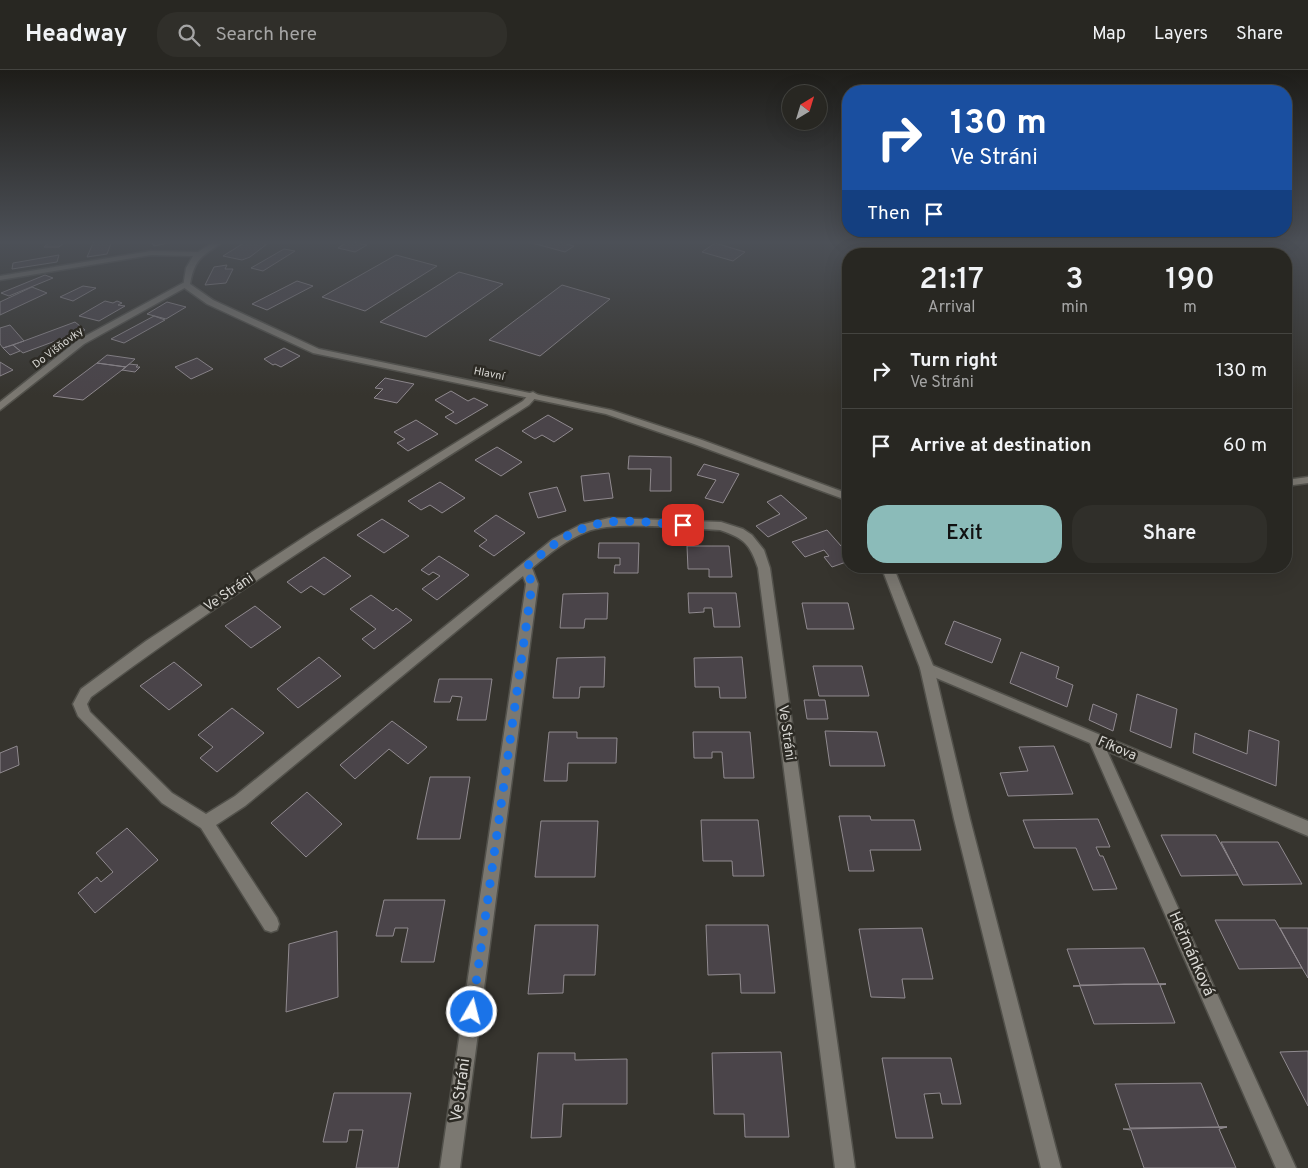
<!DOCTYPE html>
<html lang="en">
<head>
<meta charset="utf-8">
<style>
  :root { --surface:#282722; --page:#302f2a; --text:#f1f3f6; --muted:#a5a5a5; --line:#444440; --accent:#8bbbb9 }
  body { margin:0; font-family:Overpass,sans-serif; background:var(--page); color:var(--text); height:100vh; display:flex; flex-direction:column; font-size:19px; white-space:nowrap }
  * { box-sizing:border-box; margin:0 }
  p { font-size:16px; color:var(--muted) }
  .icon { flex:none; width:28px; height:28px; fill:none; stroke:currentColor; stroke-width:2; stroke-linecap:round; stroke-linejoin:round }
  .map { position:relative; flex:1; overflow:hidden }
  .panel { position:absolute; left:842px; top:178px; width:450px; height:325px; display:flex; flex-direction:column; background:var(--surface); border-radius:20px; box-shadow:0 5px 20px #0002,0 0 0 1px var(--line) }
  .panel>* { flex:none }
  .hud { position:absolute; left:842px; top:15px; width:450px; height:152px; border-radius:20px; box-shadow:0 5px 20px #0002,0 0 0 1px var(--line); background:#1a4fa0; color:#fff; overflow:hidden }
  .needle { width:32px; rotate:38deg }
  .buttons { position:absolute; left:782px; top:15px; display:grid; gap:10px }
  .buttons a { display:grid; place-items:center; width:45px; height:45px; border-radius:50%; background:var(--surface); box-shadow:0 5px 20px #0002,0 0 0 1px var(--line); font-size:25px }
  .pin { position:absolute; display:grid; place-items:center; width:42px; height:42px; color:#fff; margin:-21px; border-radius:10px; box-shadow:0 2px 8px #0006 }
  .me { position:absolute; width:55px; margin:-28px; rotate:8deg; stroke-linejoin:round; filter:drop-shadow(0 0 4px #0008) }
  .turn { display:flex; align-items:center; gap:18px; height:105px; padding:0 25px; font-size:22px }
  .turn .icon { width:65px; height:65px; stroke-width:2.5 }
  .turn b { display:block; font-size:35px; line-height:42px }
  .then { display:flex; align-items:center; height:48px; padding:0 25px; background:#0003; gap:10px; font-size:19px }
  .eta { display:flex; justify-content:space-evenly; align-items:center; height:85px; text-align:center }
  .eta b { font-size:30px; font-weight:600; line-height:35px }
  .primary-button { display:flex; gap:10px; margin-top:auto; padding:10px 25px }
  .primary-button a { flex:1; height:58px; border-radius:20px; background:var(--accent); color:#111; font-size:20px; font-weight:600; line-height:58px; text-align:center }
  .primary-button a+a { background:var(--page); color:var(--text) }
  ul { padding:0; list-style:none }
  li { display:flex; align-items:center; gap:15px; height:75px; padding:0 25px; border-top:1px solid var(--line) }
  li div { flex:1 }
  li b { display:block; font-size:19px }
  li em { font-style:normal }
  header { display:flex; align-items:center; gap:30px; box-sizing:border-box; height:70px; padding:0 25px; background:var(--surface); border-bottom:1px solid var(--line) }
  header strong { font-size:24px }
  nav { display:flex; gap:28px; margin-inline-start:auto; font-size:18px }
  .search { width:350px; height:45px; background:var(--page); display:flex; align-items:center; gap:12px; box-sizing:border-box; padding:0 18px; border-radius:20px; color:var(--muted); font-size:19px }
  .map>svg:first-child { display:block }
</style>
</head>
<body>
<header>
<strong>Headway</strong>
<div class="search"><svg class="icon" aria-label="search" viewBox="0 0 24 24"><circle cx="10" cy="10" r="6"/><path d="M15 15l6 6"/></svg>Search here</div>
<nav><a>Map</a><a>Layers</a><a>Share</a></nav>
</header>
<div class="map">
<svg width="1308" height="1098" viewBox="0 0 1308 1098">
  <rect width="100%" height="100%" fill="#36342e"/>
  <path fill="#4a4449" stroke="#908a8f" d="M51,171H66L59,177H44Z
    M94,171H112L107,184L87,187Z
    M177,171L154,176L152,173L157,171Z
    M247,171L267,174L250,187L242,190L223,186Z
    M349,171L367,175L355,182L338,178Z
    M525,171H557L574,176L565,182Z
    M715,173L745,182L733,191L702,182Z
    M284,179L295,181L263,201L251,198Z
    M59,185L57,192L12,199L13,193Z
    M396,185L437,196L365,241L322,227Z
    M227,195L225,199H233L226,213L205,215L214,197Z
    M459,202L503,214L426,267L380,252Z
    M45,205L53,208L9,226L1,223Z
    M297,211L313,216L267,240L252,234Z
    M562,215L610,229L540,286L489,270Z
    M83,216L96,218L73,231L60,227Z
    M32,217L47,223L0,245V232Z
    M105,231L113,233L117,231L122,233L118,235L125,236L99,251L79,246Z
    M167,232L186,237L166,249L147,244Z
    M154,246L165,250L124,273L111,269Z
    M75,252L85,260L23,283L13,275Z
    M10,255L24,271L3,278L0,274V258Z
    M13,275L20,281L10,285L3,278Z
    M284,278L300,286L281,297L275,294L273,295L264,289Z
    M107,285L135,289L126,297L97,293Z
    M197,288L213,299L191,309L175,297Z
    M0,292L13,300L0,306Z
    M97,293L126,297L83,330L53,326Z
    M129,294L138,295L136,297H140L135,302L122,300Z
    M385,308L414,314L397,333L374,328L383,319L375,318Z
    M451,321L468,331L474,328L488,335L456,354L445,347L454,342L435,330Z
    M548,345L573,359L554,372L542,365L535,369L522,361Z
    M416,350L438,364L408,381L397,373L405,369L394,362Z
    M497,377L522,392L501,406L475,390Z
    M629,386L671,387V421H650L651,399H628Z
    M704,394L739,404L723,433L705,428L716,410L697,405Z
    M609,403L613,428L584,431L581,406Z
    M440,412L465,428L442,443L430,435L421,440L408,431Z
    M557,417L566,441L538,448L529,423Z
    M781,425L807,448L768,467L756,456L780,444L767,432Z
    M496,445L525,463L494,486L479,476L487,470L474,461Z
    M382,449L409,466L384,483L357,465Z
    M827,460L849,485V491L832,497L824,487L829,486L824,480L805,487L792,472Z
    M599,473H639L638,503H614L615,495H620V488H598Z
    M687,476H729L732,507H709V499H688Z
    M439,486L469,505L437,530L422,519L440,506L433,502L429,505L421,500Z
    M324,487L351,506L324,525L311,516L301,523L287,512Z
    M608,523L607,549H585L584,558H560L563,524Z
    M688,523H736L740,557H714L712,538H704V542L689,543Z
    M371,525L393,541L396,538L412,550L374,579L362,569L376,559L350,539Z
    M802,533H848L854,559H807Z
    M255,536L281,557L251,578L225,556Z
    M954,551L1001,569L992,593L945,574Z
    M1021,582L1059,597L1056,608L1073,615L1067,637L1010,613Z
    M319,587L341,606L298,638L277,619Z
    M605,587L604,617H580L579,628H553L557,588Z
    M742,587L746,628H720L719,617H695L694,588Z
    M174,592L202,615L169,640L140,616Z
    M813,596H862L869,626H819Z
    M439,609H492L486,650H457L462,627L452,626L450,632H434Z
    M1137,624L1177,639L1171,678L1130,661Z
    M804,630H825L828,649H807Z
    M1093,634L1117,644L1113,661L1089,650Z
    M232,638L264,663L217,702L200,688L213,677L198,665Z
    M392,651L427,677L408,694L389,679L355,709L340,695Z
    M1249,660L1279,671L1276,716L1193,683L1195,663L1247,684Z
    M825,661L877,662L885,696H830Z
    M549,662H577V668H617L616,693H568L567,711H544Z
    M693,662H750L754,708H724L722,682H712V688H694Z
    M17,676L19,695L0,703V683Z
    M1054,676L1073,724L1008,726L1000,703L1028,701L1019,677Z
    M430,707H470L460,769H417Z
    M307,722L342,754L306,787L271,753Z
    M839,746H870L871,750H914L921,780H870L874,801H849Z
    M1098,749L1110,777H1096L1100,786H1103L1117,819L1093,820L1076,778H1034L1023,750Z
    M701,750H758L764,806H733L732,791H703Z
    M541,751H598L595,807H535Z
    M127,758L158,790L95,843L78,823L97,807L101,812L113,802L96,783Z
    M1161,765H1216L1238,805L1181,806Z
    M1221,772H1278L1302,814L1243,815Z
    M384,830H445L434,892H401L408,858H395L393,866H376Z
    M1215,850H1275L1302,898L1239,899Z
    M535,855H598L595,905H564L563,923L528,924Z
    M706,855H768L775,923H741L740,904L708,905Z
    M922,858L933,909H902L905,928L871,927L859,859Z
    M1280,858H1308V908L1302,898Z
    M337,861L338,927L286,942L289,874Z
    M1144,878L1159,914H1166L1080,915L1067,879Z
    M1124,914H1166L1160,915L1175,953L1094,954L1080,916H1073Z
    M1308,981V1036L1280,982Z
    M781,982L789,1067H745L744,1044H714L712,983Z
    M538,983H575V990L627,989V1034H563L561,1067L531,1068Z
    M882,988H951L961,1034H942L940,1023L924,1024L933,1068H896Z
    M1201,1013L1219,1057H1227L1130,1058L1115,1014Z
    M334,1023H411L398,1098H356L363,1060H349L347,1072H323Z
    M1227,1057L1219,1059L1236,1098H1144L1131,1060L1123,1059Z"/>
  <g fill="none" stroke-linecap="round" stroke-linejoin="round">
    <defs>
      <path id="minor" d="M183,213L190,215L84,274L0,340V332L78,270Z
        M533,322L538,325L529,335C381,429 232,522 91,627L87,634L90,642L172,723L206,744L235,726L553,469L580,455L609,448L721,452L743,459L752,465L764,480L770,498L855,1098H835L758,498C750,474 744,468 720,460C687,459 614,450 586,462C566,470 549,484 532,498L538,514L460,1098H440L526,514L523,506L245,736L216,755L277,848L279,854L277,860L271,862L265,860L201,758L162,733L78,646L73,634L81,619L146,571L312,462L523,331L530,323Z
        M927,593L1308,751V766L1107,681L1296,1098H1276L1090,673L922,602L920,598L922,594Z"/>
      <path id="tertiary" d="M215,171H224C204,186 195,186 190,214L213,230L319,279L611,340L702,370L849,424V431L694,374L606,344L313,283L207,234L183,217L186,198L193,186L151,185L0,210V206L151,181L198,182Z
        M1308,407V413L1286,416V410Z
        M881,496H893L934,598L970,749L1061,1098H1041L954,749L920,598Z"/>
    </defs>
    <use href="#minor" stroke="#52514b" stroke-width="3"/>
    <use href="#tertiary" stroke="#52514b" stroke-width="3"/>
    <use href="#minor" fill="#7b7871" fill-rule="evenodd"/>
    <use href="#tertiary" fill="#7b7871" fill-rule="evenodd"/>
  </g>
  <linearGradient id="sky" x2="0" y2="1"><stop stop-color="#1e1d19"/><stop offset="0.53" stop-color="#4c5057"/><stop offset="1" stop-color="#4c5057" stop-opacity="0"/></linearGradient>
  <rect width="1308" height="325" fill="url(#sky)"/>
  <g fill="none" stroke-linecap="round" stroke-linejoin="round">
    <path stroke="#1a73e8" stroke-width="9" stroke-dasharray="0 16.2" d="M472,942L532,514L526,497C544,482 562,466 584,458C614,446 652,453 683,455"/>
  </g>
  <g text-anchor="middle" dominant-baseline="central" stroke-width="5" stroke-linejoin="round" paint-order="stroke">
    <g font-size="11" fill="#d9d8d4" stroke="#2c2a24">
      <text transform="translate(58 278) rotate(-37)">Do Višňovky</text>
      <text transform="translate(489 304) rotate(11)">Hlavní</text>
    </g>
    <g font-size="14" fill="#d9d8d4" stroke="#2c2a24">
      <text transform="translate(229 523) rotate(-34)">Ve Stráni</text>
      <text transform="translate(786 663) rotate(82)">Ve Stráni</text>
      <text transform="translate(1117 679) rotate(23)">Fíkova</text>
    </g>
    <g font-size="16" fill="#d9d8d4" stroke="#2c2a24">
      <text transform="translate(1191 884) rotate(66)">Heřmánková</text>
      <text transform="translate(461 1020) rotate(-82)">Ve Stráni</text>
    </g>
  </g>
</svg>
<div class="buttons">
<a><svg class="needle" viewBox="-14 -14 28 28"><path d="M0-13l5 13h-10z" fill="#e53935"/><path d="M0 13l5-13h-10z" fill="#a5a5a5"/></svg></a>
</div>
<div class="pin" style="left:683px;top:455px;background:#d93025"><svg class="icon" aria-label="arrive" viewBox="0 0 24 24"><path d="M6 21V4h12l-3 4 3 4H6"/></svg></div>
<svg class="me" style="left:472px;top:942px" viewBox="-20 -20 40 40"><circle r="17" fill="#1a73e8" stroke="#fff" stroke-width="3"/><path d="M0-11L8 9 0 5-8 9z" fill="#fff"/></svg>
<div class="hud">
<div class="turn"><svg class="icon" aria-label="right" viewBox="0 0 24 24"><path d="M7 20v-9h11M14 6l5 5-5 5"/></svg><div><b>130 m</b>Ve Stráni</div></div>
<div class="then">Then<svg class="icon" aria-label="arrive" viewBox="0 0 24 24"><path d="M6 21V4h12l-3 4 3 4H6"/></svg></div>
</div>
<section class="panel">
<div class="eta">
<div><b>21:17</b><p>Arrival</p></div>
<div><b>3</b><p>min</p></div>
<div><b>190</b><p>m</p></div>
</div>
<ul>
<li><svg class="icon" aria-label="right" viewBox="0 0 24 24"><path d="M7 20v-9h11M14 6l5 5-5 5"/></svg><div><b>Turn right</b><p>Ve Stráni</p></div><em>130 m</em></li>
<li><svg class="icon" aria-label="arrive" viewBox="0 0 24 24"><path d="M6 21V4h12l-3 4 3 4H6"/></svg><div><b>Arrive at destination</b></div><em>60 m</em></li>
</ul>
<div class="primary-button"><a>Exit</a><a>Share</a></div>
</section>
</div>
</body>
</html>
